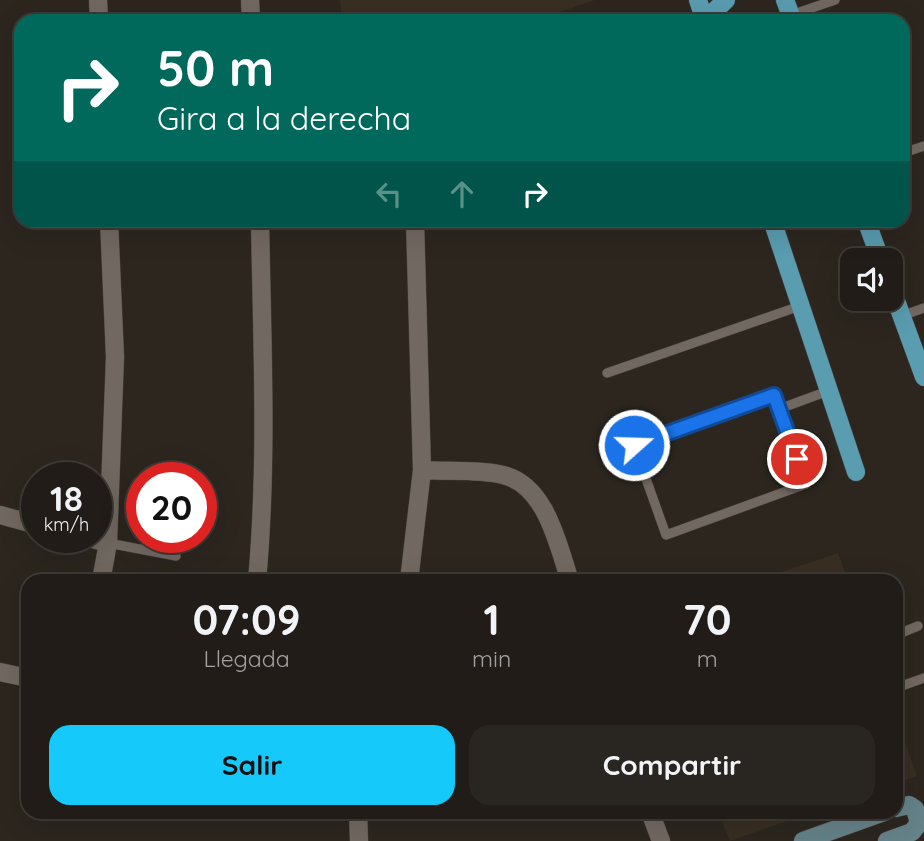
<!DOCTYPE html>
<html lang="es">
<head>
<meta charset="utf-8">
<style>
  :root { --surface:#211c17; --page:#292520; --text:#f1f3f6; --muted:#a2a1a1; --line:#3e3a36; --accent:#15cafb }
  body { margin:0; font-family:Quicksand,sans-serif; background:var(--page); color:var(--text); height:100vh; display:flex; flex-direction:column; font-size:26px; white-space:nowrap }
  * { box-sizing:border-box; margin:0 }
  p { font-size:23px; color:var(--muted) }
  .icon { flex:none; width:38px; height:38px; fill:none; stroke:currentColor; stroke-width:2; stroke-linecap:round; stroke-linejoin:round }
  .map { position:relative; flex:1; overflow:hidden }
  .sheet { position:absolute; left:21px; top:574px; width:882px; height:245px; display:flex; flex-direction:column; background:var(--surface); border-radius:21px; box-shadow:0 7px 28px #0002,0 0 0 2px var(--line) }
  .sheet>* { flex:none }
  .top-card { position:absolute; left:14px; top:14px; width:896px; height:214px; border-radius:21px; box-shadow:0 7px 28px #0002,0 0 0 2px var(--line); background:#00695c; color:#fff; overflow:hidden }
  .controls { position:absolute; left:840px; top:248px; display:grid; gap:14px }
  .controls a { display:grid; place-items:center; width:63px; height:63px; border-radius:14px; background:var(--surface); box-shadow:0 7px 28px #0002,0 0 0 2px var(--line); font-size:35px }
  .speed { position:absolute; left:21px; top:462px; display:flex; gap:14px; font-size:35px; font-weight:700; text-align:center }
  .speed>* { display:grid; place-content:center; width:91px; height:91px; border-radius:50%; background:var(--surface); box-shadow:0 7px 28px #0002,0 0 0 2px var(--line); line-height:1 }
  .speed small { font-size:18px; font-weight:400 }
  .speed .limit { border:10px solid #d22; background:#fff; color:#111 }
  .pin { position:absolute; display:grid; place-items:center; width:60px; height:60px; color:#fff; margin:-30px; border:4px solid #fff; border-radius:50%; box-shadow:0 2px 7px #0007 }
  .me { position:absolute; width:77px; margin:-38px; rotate:70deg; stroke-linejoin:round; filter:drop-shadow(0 0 5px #0008) }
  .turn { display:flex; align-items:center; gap:24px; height:147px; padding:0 28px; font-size:32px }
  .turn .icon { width:91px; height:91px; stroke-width:2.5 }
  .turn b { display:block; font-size:49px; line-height:60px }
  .lanes { display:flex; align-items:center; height:66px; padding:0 28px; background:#0003; justify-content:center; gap:35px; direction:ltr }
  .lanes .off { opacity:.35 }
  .eta { display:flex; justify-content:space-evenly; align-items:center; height:119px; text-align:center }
  .eta b { font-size:42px; font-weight:800; line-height:49px }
  .button { display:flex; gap:14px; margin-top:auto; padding:14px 28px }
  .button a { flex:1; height:80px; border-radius:21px; background:var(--accent); color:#111; font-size:28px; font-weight:800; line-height:80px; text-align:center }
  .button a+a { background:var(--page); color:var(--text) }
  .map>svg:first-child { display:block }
</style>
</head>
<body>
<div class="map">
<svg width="924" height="841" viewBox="0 0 924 841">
  <rect width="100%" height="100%" fill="#2c261f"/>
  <path fill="#382e22" d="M340,0H595L533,21H342Z
    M838,553L848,581H754Z
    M896,718L917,776L896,783Z
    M718,812H813L730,841Z"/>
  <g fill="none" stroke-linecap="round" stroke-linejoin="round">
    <defs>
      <path id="lane" d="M791,15L835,0
        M903,153L924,146
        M901,316L924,308
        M607,373L800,306
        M774,395L806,484L666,535L634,445Z
        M779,409L828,391
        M108,543L176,556
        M810,581L820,577L821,581
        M896,635L918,626
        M896,688L924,678"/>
      <path id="street" d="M98,0L99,21
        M250,0L251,21
        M422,470C448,472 478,469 503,475C546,485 558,545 570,581
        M0,515L37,525
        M85,537L108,543
        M101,581L108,543L115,357L109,220
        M257,581C268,461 262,341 260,220
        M409,581L422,470L415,220
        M0,672L28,678
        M358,812L359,841
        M650,812L661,841"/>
      <path id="secondary" d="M803,841L884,812
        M887,841L912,832L919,823L915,809L909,805L896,808"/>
      <path id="primary" d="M698,0L705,21
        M785,0L793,21
        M705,20L726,0
        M772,220L856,472
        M866,220L881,261
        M891,287L924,377"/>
    </defs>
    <use href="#lane" stroke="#49453e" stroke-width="10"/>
    <use href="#street" stroke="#49453e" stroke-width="19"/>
    <use href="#secondary" stroke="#49453e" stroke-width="19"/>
    <use href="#primary" stroke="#49453e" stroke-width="19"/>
    <use href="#lane" stroke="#716961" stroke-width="9"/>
    <use href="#street" stroke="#716961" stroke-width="18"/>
    <use href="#secondary" stroke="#658289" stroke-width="18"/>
    <use href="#primary" stroke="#5a9cb0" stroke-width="18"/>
  </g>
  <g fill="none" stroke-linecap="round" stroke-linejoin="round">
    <defs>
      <path id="route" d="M634,445L774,395L797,459"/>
    </defs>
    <use href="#route" stroke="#114b97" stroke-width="18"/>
    <use href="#route" stroke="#1a73e8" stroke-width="12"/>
  </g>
</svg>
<div class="controls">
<a><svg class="icon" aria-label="sound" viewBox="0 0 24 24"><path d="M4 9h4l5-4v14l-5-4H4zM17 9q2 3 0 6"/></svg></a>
</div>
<div class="speed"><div>18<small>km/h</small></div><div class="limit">20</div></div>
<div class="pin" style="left:797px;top:459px;background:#d93025"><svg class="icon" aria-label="arrive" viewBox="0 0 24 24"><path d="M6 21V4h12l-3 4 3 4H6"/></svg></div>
<svg class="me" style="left:634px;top:445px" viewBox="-20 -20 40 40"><circle r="17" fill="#1a73e8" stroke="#fff" stroke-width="3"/><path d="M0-11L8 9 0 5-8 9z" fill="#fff"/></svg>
<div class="top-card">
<div class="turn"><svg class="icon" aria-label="right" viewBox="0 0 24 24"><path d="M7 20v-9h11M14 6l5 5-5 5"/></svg><div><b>50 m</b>Gira a la derecha</div></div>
<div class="lanes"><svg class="icon off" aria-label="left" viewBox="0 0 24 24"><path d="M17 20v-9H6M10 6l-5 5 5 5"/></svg><svg class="icon off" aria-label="ahead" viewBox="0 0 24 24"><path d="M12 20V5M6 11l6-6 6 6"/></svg><svg class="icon" aria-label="right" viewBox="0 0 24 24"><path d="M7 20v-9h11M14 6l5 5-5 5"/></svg></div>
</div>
<section class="sheet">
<div class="eta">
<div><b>07:09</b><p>Llegada</p></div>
<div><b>1</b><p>min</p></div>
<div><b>70</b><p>m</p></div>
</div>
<div class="button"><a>Salir</a><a>Compartir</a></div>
</section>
</div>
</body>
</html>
